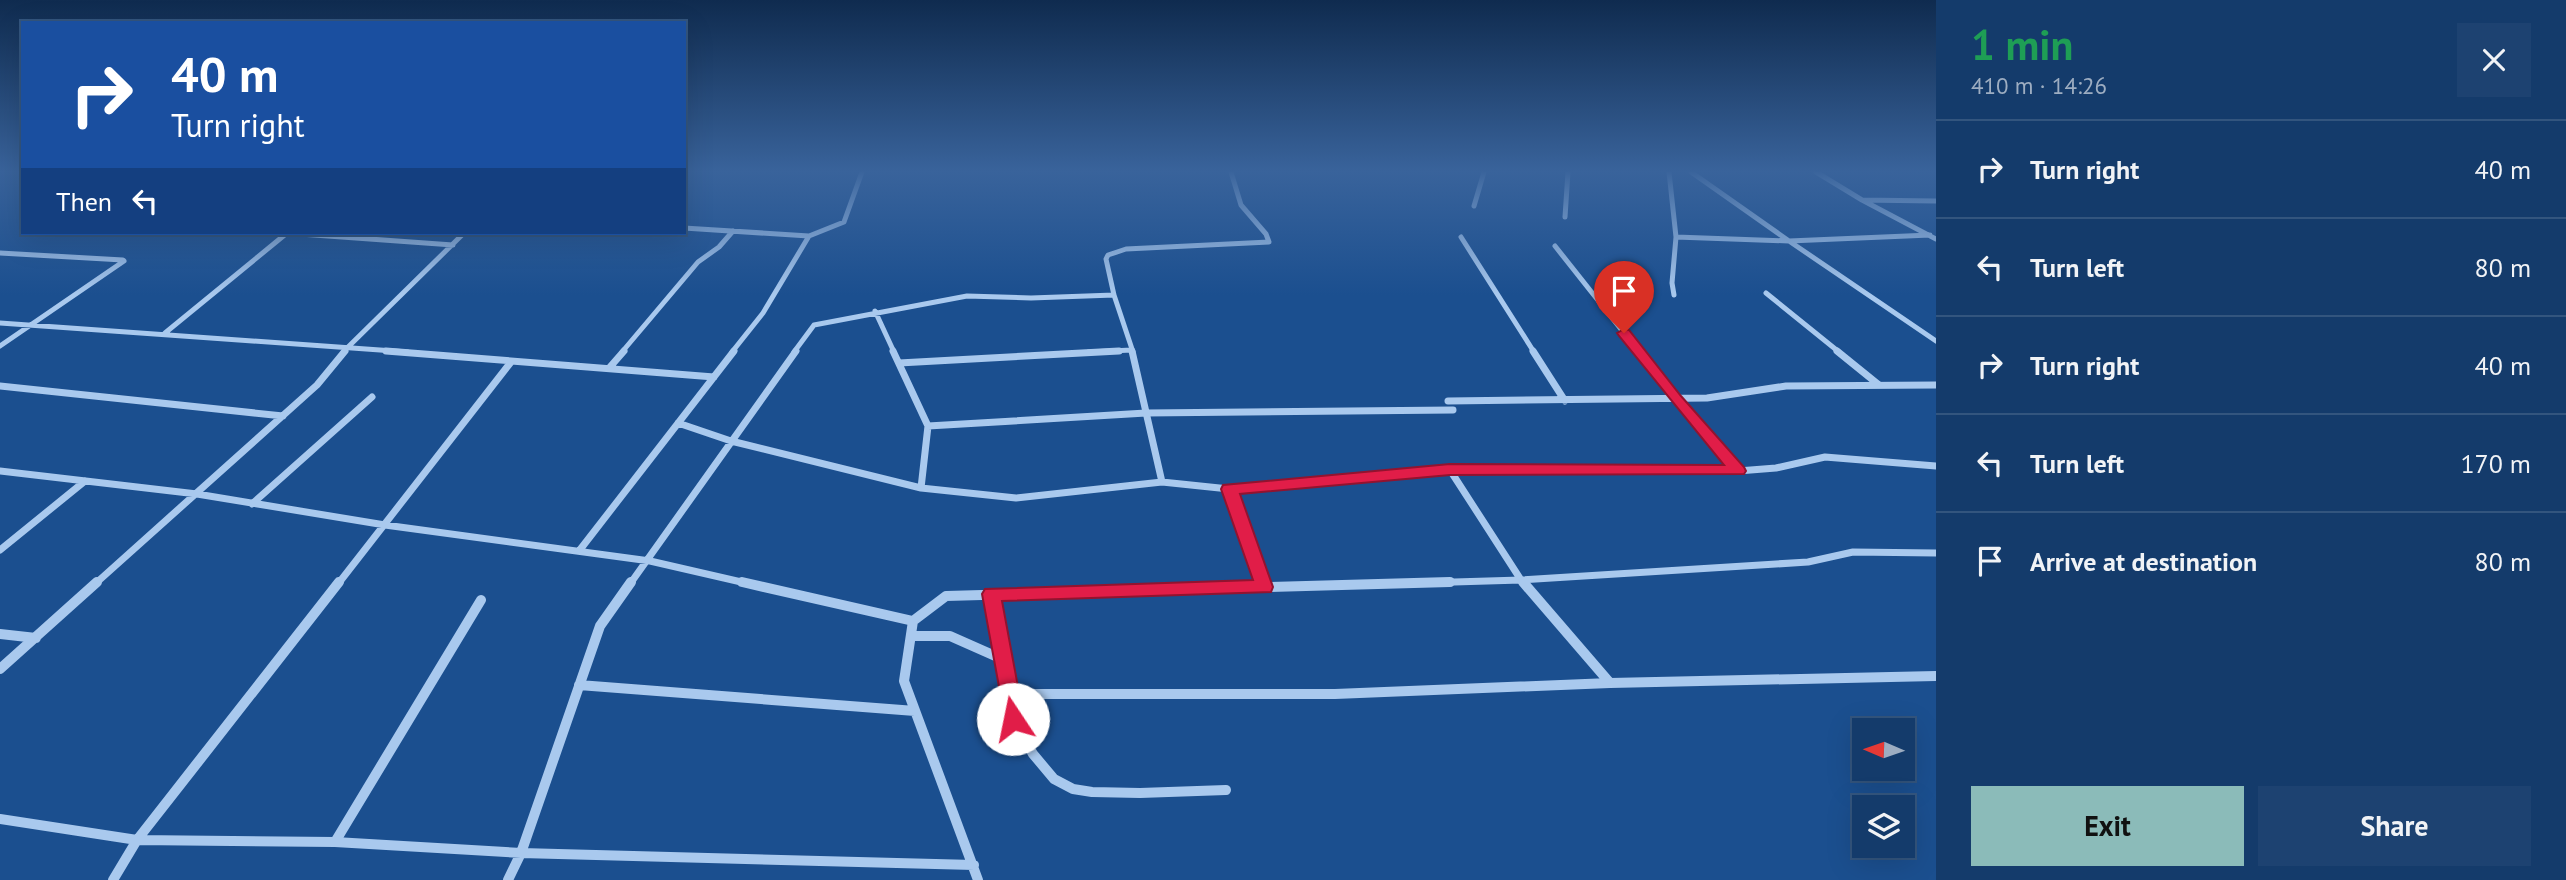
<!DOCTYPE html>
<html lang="en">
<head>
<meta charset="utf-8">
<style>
  :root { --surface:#143b6b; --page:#1d4271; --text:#f1f3f6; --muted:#9dadc1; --line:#33557e; --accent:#8bbbb9 }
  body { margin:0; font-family:"PT Sans",sans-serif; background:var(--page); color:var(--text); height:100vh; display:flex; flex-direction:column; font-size:26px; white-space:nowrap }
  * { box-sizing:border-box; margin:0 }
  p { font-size:23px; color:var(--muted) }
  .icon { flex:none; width:38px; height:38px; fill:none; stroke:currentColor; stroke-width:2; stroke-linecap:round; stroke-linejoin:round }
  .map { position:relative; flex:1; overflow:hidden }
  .drawer { display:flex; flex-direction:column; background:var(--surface); width:630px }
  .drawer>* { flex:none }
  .banner { position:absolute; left:21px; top:21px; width:665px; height:214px; border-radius:0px; box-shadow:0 7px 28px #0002,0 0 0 2px var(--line); background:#1a4fa0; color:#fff; overflow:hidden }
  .needle { width:46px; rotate:272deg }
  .controls { position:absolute; left:1852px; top:718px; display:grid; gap:14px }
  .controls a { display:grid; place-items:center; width:63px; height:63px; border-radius:0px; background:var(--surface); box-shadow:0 7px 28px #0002,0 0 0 2px var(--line); font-size:35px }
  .pin { position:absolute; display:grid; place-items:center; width:60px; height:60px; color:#fff; margin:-72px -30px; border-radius:50% 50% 50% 0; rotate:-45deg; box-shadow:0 0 7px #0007 }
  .pin .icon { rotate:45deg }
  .me { position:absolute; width:77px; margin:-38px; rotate:349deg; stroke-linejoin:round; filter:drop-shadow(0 0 5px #0008) }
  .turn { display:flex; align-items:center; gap:24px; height:147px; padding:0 35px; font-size:32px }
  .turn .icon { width:91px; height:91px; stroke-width:2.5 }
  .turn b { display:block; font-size:49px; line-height:60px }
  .then { display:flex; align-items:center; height:66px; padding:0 35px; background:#0003; gap:14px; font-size:26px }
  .round { display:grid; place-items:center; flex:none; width:74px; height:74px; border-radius:0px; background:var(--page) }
  .overview { display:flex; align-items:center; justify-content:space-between; height:119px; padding:0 35px }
  h1 { font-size:42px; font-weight:700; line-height:52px; color:#1e9e55 }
  .primary-button { display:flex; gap:14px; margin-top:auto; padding:14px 35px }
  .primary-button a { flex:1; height:80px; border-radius:0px; background:var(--accent); color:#111; font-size:28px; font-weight:700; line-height:80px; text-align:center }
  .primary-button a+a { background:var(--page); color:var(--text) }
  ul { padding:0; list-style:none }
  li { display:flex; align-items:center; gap:21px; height:98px; padding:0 35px; border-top:2px solid var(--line) }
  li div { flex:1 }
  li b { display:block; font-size:26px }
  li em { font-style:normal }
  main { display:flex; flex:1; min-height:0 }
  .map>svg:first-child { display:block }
</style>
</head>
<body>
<main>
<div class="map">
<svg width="1936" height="880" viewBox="0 0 1936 880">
  <rect width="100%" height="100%" fill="#1b4f8f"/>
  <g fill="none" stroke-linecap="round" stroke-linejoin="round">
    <path stroke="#a9c9ee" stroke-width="5" d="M1669,172L1676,237L1672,283L1674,295
      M1691,172L1789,241L1930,235
      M1816,172L1862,200
      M1936,201L1862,200L1936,239
      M1474,206L1484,172
      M1565,217L1568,172
      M684,228L809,236
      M286,233L453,245
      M1461,237L1534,352
      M1676,237L1789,241L1936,341
      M1555,246L1639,352
      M0,253L123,260
      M1766,293L1839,352
      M875,311L894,352
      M0,323L408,352
      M165,333L287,233
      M0,346L124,261
      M343,352L464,233
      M622,352L698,262L719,247L733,231
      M732,352L763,313L809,236L844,222L862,172
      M794,352L814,325L967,296L1031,298L1114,295
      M1088,352L1132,350
      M1133,352L1114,295L1106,259L1108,255L1126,249L1269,242L1266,234L1241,205L1231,172"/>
    <path stroke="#a9c9ee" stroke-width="7" d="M386,351L714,377
      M893,351L928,426L921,488L1016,498L1162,482L1132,351
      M1533,351L1565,401
      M1837,351L1879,385
      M899,363L1119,351
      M610,367L624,351
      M0,386L283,416
      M1448,401L1707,398L1786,386L1936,385
      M678,423L731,441L921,488
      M928,426L1146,413L1453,410
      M1450,470L1738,471L1637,351
      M0,471L197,494L385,525L650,561L750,584
      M1738,471L1776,468L1825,457L1936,466
      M1162,482L1229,489L1450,470L1521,580L1808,562L1853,552L1936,553
      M1229,489L1263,584
      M252,504L372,397
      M0,550L85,481
      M579,551L734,351
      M95,584L317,385L345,351
      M338,584L511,362
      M630,584L796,351
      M1387,584L1521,580L1524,584"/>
    <path stroke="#a9c9ee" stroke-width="10" d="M339,582L137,840L335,842L521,853L974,865
      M742,582L913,621
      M1262,582L1264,587
      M1523,582L1610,683L1936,676
      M992,594L1013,719L1033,754L1054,779L1073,789L1092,792L1140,793L1226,790
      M0,634L36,638
      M911,636H950L1002,659
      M0,669L97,582
      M579,685L915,711
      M1008,694H1335L1610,683
      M0,819L137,840L113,880
      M335,842L481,600
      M508,880L521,853L600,626L631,582
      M978,880L904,681L913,621L946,596L1450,582"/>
  </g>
  <linearGradient id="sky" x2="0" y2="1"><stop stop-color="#0f2b4f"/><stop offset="0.58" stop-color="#39639b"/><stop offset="1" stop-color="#39639b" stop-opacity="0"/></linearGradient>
  <rect width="1936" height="295" fill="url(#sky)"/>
  <path fill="#e11d48" stroke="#92132f" stroke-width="2" d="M1624,329L1629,330L1681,396L1744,467L1746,471L1744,474L1450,475L1240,494L1273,587L1271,592L1002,601L1024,719L1021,725L1013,728L1006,725L982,594L985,589L1253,580L1221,489L1223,485L1450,464L1724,465L1619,336L1617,333Z"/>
</svg>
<div class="controls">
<a><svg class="needle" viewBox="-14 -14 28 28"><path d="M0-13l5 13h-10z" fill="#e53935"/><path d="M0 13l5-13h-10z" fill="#9dadc1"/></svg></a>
<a><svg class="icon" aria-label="layers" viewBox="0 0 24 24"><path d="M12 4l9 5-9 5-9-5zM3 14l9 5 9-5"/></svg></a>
</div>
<div class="pin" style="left:1624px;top:333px;background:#d93025"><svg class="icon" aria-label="arrive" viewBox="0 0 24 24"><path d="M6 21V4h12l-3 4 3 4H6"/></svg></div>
<svg class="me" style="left:1013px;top:719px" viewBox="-20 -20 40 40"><circle r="19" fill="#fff"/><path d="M0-13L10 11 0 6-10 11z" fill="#e11d48"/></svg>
<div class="banner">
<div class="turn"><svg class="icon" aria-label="right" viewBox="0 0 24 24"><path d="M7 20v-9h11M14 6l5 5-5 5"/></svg><div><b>40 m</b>Turn right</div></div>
<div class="then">Then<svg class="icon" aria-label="left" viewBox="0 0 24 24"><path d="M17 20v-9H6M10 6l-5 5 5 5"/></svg></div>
</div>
</div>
<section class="drawer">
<div class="overview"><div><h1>1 min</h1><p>410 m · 14:26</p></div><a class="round"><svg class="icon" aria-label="close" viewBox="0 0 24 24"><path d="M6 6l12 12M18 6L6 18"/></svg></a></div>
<ul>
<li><svg class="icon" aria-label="right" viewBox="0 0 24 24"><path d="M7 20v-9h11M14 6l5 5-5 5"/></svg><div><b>Turn right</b></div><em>40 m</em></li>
<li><svg class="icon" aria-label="left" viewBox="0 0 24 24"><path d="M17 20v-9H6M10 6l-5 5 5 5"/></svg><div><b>Turn left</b></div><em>80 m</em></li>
<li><svg class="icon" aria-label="right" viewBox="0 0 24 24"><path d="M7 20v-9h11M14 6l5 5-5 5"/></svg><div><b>Turn right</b></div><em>40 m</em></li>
<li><svg class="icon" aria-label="left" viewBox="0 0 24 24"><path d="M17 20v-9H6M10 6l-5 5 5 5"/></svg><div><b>Turn left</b></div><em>170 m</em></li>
<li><svg class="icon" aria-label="arrive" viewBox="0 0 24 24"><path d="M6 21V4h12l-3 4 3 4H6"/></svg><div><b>Arrive at destination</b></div><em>80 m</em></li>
</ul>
<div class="primary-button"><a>Exit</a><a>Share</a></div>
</section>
</main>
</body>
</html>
